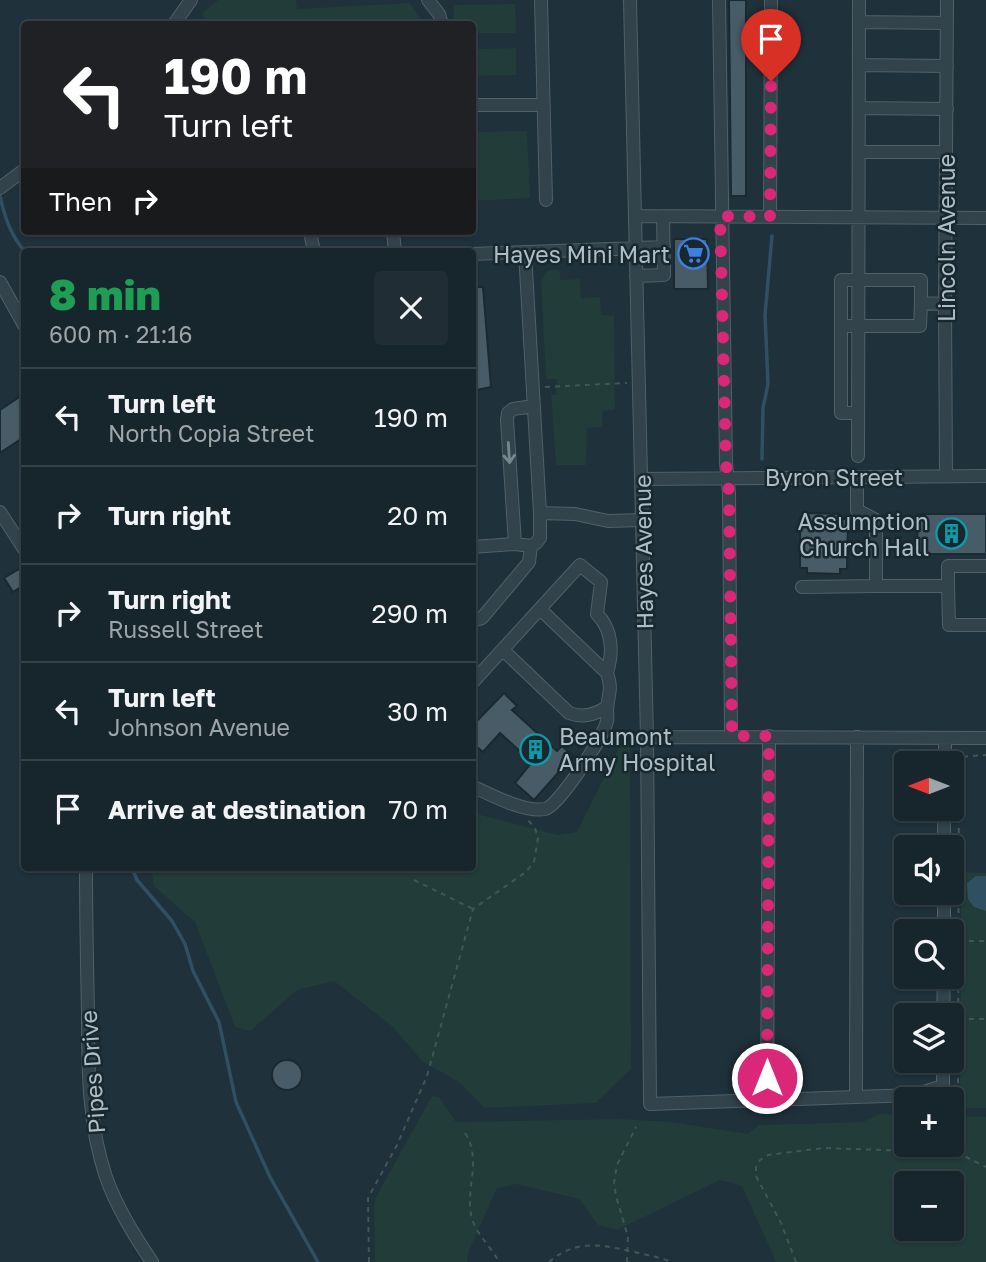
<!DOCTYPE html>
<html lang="en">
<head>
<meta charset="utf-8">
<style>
  :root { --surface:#17252c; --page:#202d34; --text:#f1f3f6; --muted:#9ea5a9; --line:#364248 }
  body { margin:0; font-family:"Golos Text",sans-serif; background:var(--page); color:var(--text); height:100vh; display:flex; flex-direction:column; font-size:26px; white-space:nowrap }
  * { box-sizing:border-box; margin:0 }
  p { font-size:23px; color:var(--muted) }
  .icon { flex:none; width:38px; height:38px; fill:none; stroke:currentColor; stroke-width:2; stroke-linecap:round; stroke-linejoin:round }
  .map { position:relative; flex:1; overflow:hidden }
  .drawer { position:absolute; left:21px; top:248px; width:455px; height:623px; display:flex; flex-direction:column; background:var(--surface); border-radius:7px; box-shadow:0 2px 5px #0004,0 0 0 2px var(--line) }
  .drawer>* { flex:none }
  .guide { position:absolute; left:21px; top:21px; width:455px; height:214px; border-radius:7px; box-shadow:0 2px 5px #0004,0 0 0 2px var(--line); background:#202124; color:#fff; overflow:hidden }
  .needle { width:46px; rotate:270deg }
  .fabs { position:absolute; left:894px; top:751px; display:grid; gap:14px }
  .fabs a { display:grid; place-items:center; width:70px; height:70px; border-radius:7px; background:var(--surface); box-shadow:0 2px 5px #0004,0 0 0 2px var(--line); font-size:35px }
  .pin { position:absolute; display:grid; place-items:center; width:60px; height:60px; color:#fff; margin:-72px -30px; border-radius:50% 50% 50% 0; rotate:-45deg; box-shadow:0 0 7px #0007 }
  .pin .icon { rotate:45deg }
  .me { position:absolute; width:77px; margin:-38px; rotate:0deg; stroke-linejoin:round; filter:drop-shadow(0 0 5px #0008) }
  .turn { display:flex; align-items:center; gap:24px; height:147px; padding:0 28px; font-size:32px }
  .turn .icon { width:91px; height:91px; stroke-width:2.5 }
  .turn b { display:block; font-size:49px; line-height:60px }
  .then { display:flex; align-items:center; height:66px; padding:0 28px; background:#0003; gap:14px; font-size:26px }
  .round { display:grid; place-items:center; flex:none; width:74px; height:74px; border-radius:7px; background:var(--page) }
  .overview { display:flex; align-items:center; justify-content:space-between; height:119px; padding:0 28px }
  h1 { font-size:42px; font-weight:800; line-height:52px; color:#1e9e55 }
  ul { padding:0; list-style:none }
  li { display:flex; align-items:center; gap:21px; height:98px; padding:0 28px; border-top:2px solid var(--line) }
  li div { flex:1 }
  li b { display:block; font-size:26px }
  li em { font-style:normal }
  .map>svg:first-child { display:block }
</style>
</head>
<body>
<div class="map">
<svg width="986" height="1262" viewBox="0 0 986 1262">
  <rect width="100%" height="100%" fill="#1f313b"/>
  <path fill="#213c39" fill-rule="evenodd" d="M218,0H296L297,9L410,3L424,24H204L203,12Z
    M515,4L516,33H473L472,24H454V5Z
    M516,48V75L473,76V49Z
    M527,131L530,198L473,201V132Z
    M548,270H559L561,280L580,279L581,298L600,297L601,315L614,316L615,410L603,411L602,427L587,428L586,465H556L551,395H556L557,379H546L541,280Z
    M624,738L630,743L631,1069L596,1103L484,1108L459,1082L422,1061L393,1027L334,981L297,990L250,1031L235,1027L195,922L154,886L151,868H472L473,813L558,835L577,832Z
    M961,872L986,873V1108H960Z
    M432,1096L439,1097L456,1122L620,1119L671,1122L748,1134L759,1125L863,1122L879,1114L906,1115V1144H952V1116L986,1117V1262H776L742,1186L720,1180L617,1230L598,1225L579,1199L517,1184L497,1188L468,1253L467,1262H375L374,1206L376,1197ZM952,1183V1228H906V1183Z"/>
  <path fill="#305061" d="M976,876H986V911L974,907L968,899L967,883Z"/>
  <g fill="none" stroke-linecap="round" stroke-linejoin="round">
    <path stroke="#305061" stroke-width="3.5" d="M0,196C5,219 11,235 25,252
      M762,459L763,408L768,384L765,315L772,236
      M132,868L137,880L172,921L185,944L193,971L219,1022L236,1102L270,1177L318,1262"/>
  </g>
  <path fill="#485c67" stroke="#1b2931" stroke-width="2" d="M729,0H746V196H731Z
    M674,239H707L708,289H674Z
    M472,287H483L491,387L472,391Z
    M24,394V437L0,453V410Z
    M808,513L839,514L840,519H848L847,569H840V574L807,573V568H800V519L807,518Z
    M918,514H986V554H917Z
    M19,569L24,577V585L13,592L4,578Z
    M504,693L517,706L512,710L557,751L562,746L573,756L534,800L515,783L532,762L500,733L483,752L472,743V726Z
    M272 1075a15 15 0 1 1 30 0a15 15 0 1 1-30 0Z"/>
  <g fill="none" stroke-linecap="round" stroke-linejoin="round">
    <defs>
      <path id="minor" d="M428,0L439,14L442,24
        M541,0L546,200
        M630,0L647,737L650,1104L914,1095L943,1086V1060
        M719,0L726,463L729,493L731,736
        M859,22L947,23
        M174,24L191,0
        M859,65L947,66
        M472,105H544
        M859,108L947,109
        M859,152H946
        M0,188L24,170
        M635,216L986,218
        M770,217L771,0
        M310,231L314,252
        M393,231L395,252
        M525,252L540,513
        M472,254L664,247
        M636,276L664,275L663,216
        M0,282L24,325
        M921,303L920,326H841V280H921V303L945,304
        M841,326V413H858
        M858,456L859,0
        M946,476L945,304L947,0
        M857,477V510L876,520V586H948L949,625H986
        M641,479L986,476
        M0,512L24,549
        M515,544L507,420L508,413L513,409L534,406
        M472,547L515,544L531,546L536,543L540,538V513L575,514L608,521L642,520
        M948,586V566H986
        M802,587L876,586
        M472,621L482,618L529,562L531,546
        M503,650L569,713C583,718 594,715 607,707
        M472,683L580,565L601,582L597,614C613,630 613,653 607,673
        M647,737L986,738
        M945,763V738
        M472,786C491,795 525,813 545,809C559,806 604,736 607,721C608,717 607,714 607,710C608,693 613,691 607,673L540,609
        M944,847V808
        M86,868C86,916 87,965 88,1013C88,1069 88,1124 106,1177C117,1208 134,1235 152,1262
        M944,931V892
        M943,1015L944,976
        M856,1097L857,737
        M767,1100L769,736"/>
    </defs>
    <use href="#minor" stroke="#516069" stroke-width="14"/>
    <path stroke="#3f5855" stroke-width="2" stroke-dasharray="5 5" stroke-linecap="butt" d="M545,387L627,383
      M414,880L473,909
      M959,941H986
      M959,1019H986
      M958,1093L959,757L986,755
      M465,1133C482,1159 466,1186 471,1214C474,1233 491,1246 499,1262
      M369,1262L368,1198L397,1145L427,1076L473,909L526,872L534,862L538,838L535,828L528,820
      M549,1262C578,1237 606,1246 639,1253C650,1256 660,1257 671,1262
      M627,1262L628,1237L616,1196L614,1182L617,1165L636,1127
      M796,1262L781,1223L756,1176V1167L760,1160L768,1155L824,1148L940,1152L966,1157L986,1167"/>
    <use href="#minor" stroke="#33434b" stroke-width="12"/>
  </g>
  <defs><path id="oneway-shaft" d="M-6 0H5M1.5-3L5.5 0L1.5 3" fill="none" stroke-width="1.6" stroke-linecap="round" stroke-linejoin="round" transform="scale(1.75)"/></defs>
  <use stroke="#77878f" href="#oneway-shaft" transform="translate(509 453) rotate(86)"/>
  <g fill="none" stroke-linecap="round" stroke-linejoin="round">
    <path stroke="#db2777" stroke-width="12" stroke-dasharray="0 21.6" d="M767,1078L769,736H732L729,493L726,463L720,216L770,217L771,81"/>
  </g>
  <defs>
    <symbol id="supermarket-ring" viewBox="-11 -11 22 22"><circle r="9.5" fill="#19272f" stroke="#3f7fe0" stroke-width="1.5"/><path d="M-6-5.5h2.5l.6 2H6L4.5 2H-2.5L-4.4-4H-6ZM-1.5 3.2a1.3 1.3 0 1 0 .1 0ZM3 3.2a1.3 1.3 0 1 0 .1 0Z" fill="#3f7fe0"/></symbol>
    <symbol id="building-ring" viewBox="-11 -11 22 22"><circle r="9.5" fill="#19272f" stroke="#0f9aa8" stroke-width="1.5"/><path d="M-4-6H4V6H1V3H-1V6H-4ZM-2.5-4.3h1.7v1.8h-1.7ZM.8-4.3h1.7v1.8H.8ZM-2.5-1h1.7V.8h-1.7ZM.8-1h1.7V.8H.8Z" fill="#0f9aa8"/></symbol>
  </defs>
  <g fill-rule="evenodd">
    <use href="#supermarket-ring" x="676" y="236" width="35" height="35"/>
    <use href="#building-ring" x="934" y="516" width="35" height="35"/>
    <use href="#building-ring" x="518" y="732" width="35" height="35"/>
  </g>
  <g text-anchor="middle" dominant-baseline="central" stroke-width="5" stroke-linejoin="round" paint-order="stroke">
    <g font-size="23" fill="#aebec7" stroke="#19272f">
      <text transform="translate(946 238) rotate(-90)">Lincoln Avenue</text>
      <text x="834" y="477">Byron Street</text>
      <text transform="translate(643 552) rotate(-91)">Hayes Avenue</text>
      <text transform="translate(92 1072) rotate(-94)">Pipes Drive</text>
    </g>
    <g font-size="23" fill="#aebec7" stroke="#19272f" text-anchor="end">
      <text x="670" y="254">Hayes Mini Mart</text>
      <text x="929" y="521">Assumption<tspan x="929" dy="26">Church Hall</tspan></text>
      <text x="559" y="736" text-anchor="start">Beaumont<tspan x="559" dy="26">Army Hospital</tspan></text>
    </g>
  </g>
</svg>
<div class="fabs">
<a><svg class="needle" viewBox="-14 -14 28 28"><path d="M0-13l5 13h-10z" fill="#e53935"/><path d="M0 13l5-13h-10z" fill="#9ea5a9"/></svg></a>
<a><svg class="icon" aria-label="sound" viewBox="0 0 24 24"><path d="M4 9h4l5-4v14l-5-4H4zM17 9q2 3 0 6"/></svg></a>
<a><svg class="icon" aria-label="search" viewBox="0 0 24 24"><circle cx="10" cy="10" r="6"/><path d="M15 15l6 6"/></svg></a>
<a><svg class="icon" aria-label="layers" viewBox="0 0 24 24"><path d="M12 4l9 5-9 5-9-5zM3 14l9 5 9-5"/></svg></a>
<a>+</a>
<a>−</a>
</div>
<div class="pin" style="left:771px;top:81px;background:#d93025"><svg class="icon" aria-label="arrive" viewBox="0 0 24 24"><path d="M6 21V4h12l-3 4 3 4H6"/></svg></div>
<svg class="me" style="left:767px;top:1078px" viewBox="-20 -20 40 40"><circle r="17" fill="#db2777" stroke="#fff" stroke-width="3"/><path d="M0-11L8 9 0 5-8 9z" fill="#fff"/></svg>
<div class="guide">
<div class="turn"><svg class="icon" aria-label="left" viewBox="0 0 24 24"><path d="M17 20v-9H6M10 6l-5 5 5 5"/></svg><div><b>190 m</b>Turn left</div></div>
<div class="then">Then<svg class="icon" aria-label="right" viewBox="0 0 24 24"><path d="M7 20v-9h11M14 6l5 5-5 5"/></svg></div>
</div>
<section class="drawer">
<div class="overview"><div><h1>8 min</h1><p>600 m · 21:16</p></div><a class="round"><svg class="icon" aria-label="close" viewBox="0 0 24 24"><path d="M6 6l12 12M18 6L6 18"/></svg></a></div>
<ul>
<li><svg class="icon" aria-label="left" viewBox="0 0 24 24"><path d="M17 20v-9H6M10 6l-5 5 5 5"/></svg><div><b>Turn left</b><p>North Copia Street</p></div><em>190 m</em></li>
<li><svg class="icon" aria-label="right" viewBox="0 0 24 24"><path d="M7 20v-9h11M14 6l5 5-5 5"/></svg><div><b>Turn right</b></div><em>20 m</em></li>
<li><svg class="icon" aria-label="right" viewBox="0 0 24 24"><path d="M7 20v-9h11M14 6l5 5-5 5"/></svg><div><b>Turn right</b><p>Russell Street</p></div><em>290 m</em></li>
<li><svg class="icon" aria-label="left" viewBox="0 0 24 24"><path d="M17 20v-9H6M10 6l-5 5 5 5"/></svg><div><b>Turn left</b><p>Johnson Avenue</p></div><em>30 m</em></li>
<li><svg class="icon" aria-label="arrive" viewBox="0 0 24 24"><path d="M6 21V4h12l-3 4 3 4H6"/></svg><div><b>Arrive at destination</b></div><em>70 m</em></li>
</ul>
</section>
</div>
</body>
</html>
